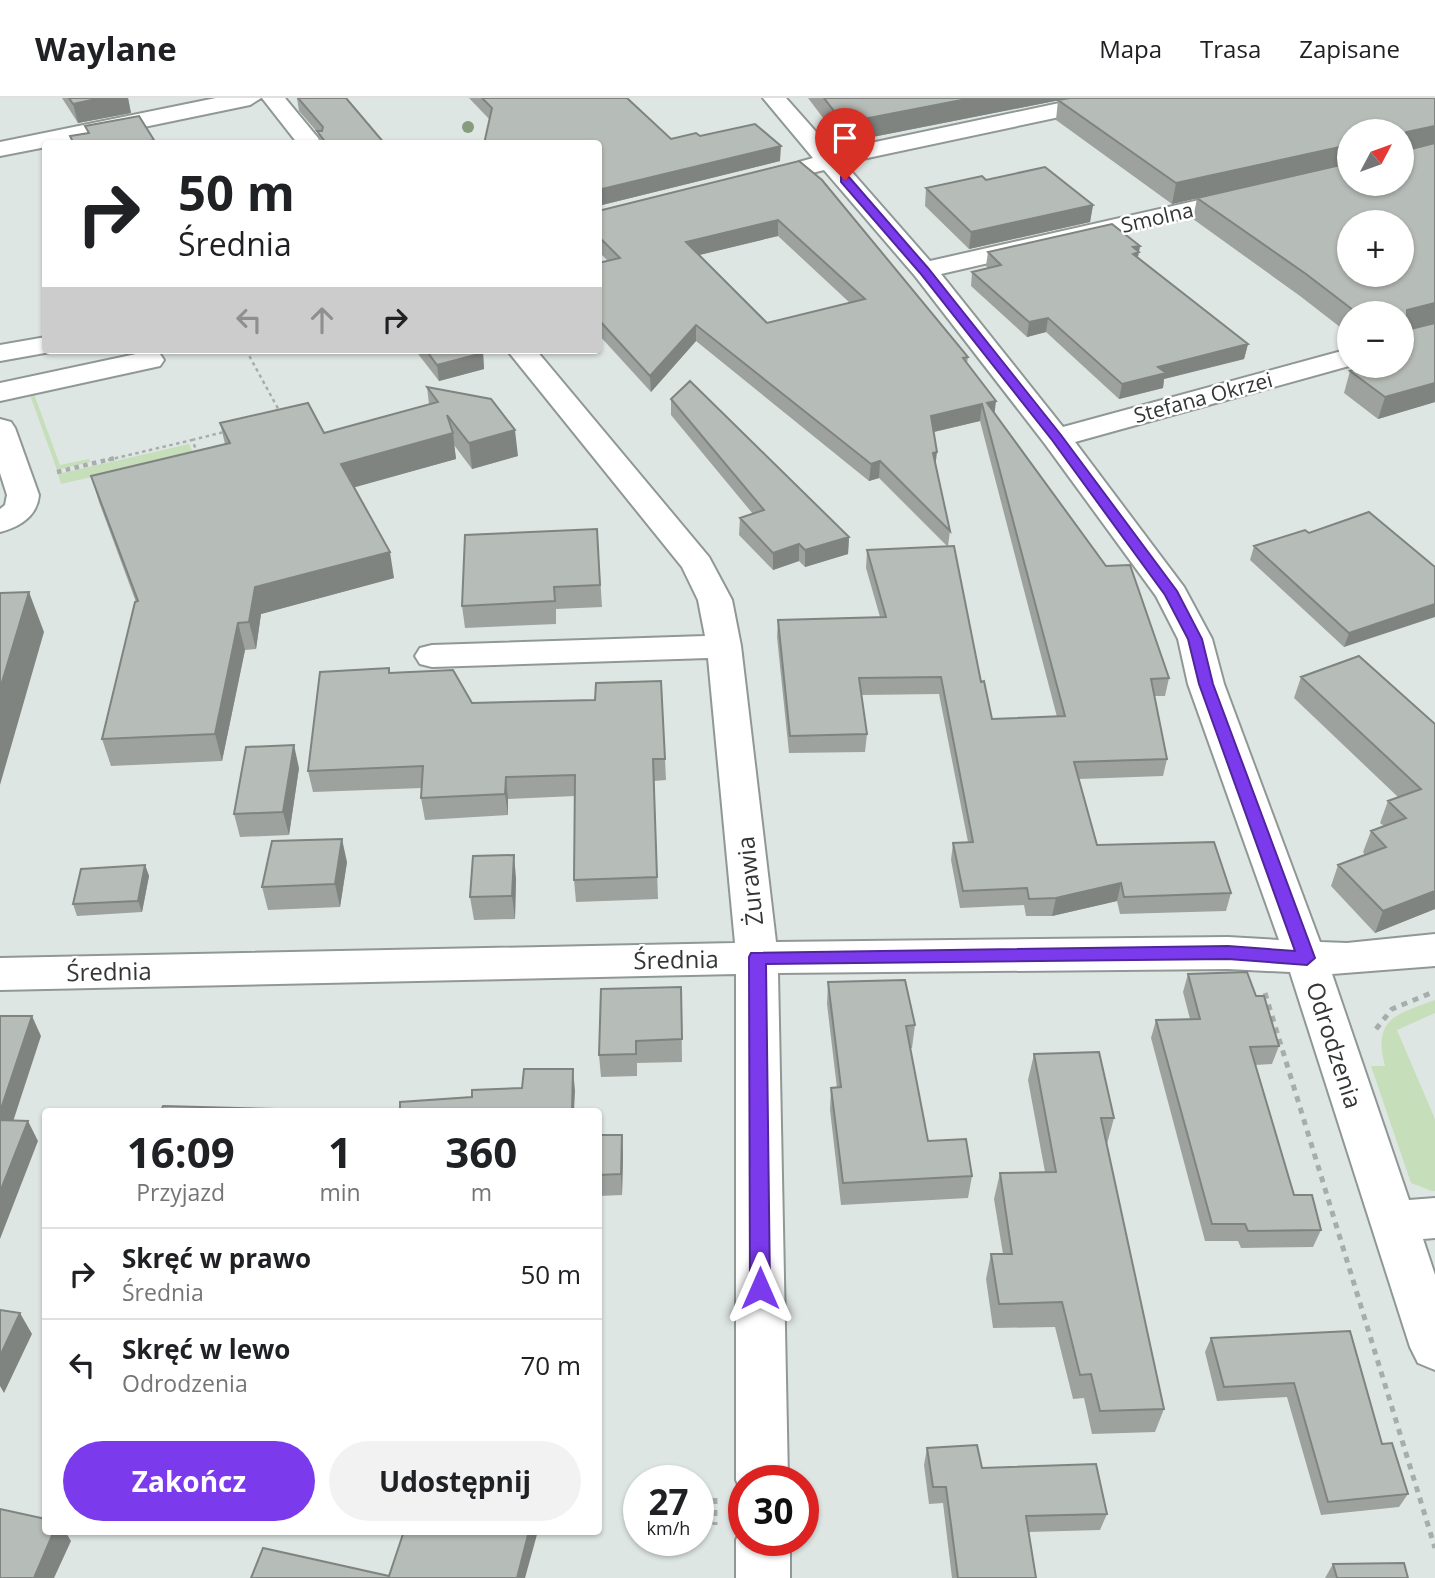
<!DOCTYPE html>
<html lang="pl">
<head>
<meta charset="utf-8">
<style>
  :root { --surface:#fff; --page:#f2f2f2; --text:#202124; --muted:#757577; --line:#e0e0e0; --accent:#7c3aed }
  body { margin:0; font-family:"Open Sans",sans-serif; background:var(--page); color:var(--text); height:100vh; display:flex; flex-direction:column; font-size:26px; white-space:nowrap }
  * { box-sizing:border-box; margin:0 }
  p { font-size:23px; color:var(--muted) }
  .icon { flex:none; width:38px; height:38px; fill:none; stroke:currentColor; stroke-width:2; stroke-linecap:round; stroke-linejoin:round }
  .map { position:relative; flex:1; overflow:hidden }
  .side { position:absolute; left:42px; top:1010px; width:560px; height:427px; display:flex; flex-direction:column; background:var(--surface); border-radius:7px; box-shadow:0 2px 5px #0004 }
  .side>* { flex:none }
  .top-card { position:absolute; left:42px; top:42px; width:560px; height:214px; border-radius:7px; box-shadow:0 2px 5px #0004; background:#fff; color:var(--text); overflow:hidden }
  .needle { width:46px; rotate:49deg }
  .controls { position:absolute; left:1337px; top:21px; display:grid; gap:14px }
  .controls a { display:grid; place-items:center; width:77px; height:77px; border-radius:50%; background:var(--surface); box-shadow:0 2px 5px #0004; font-size:35px }
  .speed { position:absolute; left:623px; top:1367px; display:flex; gap:14px; font-size:35px; font-weight:700; text-align:center }
  .speed>* { display:grid; place-content:center; width:91px; height:91px; border-radius:50%; background:var(--surface); box-shadow:0 2px 5px #0004; line-height:1 }
  .speed small { font-size:18px; font-weight:400 }
  .speed .limit { border:10px solid #d22; background:#fff; color:#111 }
  .pin { position:absolute; display:grid; place-items:center; width:60px; height:60px; color:#fff; margin:-72px -30px; border-radius:50% 50% 50% 0; rotate:-45deg; box-shadow:0 0 7px #0007 }
  .pin .icon { rotate:45deg }
  .me { position:absolute; width:77px; margin:-38px; rotate:0deg; stroke-linejoin:round; filter:drop-shadow(0 0 5px #0008) }
  .turn { display:flex; align-items:center; gap:24px; height:147px; padding:0 21px; font-size:32px }
  .turn .icon { width:91px; height:91px; stroke-width:2.5 }
  .turn b { display:block; font-size:49px; line-height:60px }
  .lanes { display:flex; align-items:center; height:66px; padding:0 21px; background:#0003; justify-content:center; gap:35px; direction:ltr }
  .lanes .off { opacity:.35 }
  .eta { display:flex; justify-content:space-evenly; align-items:center; height:119px; text-align:center }
  .eta b { font-size:42px; font-weight:700; line-height:49px }
  .primary-button { display:flex; gap:14px; margin-top:auto; padding:14px 21px }
  .primary-button a { flex:1; height:80px; border-radius:42px; background:var(--accent); color:#fff; font-size:28px; font-weight:700; line-height:80px; text-align:center }
  .primary-button a+a { background:var(--page); color:var(--text) }
  ul { padding:0; list-style:none }
  li { display:flex; align-items:center; gap:21px; height:91px; padding:0 21px; border-top:2px solid var(--line) }
  li div { flex:1 }
  li b { display:block; font-size:26px }
  li em { font-style:normal }
  header { display:flex; align-items:center; gap:42px; box-sizing:border-box; height:98px; padding:0 35px; background:var(--surface); border-bottom:2px solid var(--line) }
  header strong { font-size:33px }
  nav { display:flex; gap:38px; margin-inline-start:auto; font-size:24px }
  .map>svg:first-child { display:block }
</style>
</head>
<body>
<header>
<strong>Waylane</strong>
<nav><a>Mapa</a><a>Trasa</a><a>Zapisane</a></nav>
</header>
<div class="map">
<svg width="1435" height="1480" viewBox="0 0 1435 1480">
  <rect width="100%" height="100%" fill="#dee6e3"/>
  <path fill="#c6deba" d="M34,296L60,367L89,361L90,364L57,372L30,297Z
    M189,346L220,415L183,358L61,386L58,376Z
    M1435,902V915L1397,932L1435,1021V1093H1432L1411,1085L1371,968H1385C1372,920 1397,916 1435,902Z"/>
  <g fill="none" stroke-linecap="round" stroke-linejoin="round">
    <defs>
      <path id="minor" d="M216,0H261L250,7L62,46H46V49L0,58V44Z
        M262,0H285L323,46H298Z
        M763,0H786L833,53L1083,0H1127L1116,7L844,65L930,163L1349,68V82L941,176L1063,329L1349,251V268L1075,344L1184,489L1212,541L1224,586L1320,844L1347,845L1435,836V868L1332,876L1409,1102L1435,1100V1140L1423,1141L1435,1177V1272L1418,1265L1410,1249L1290,874L1228,871L778,875L788,1382H744V1400L736,1382V876L0,892V860L735,845L708,560L432,569L420,566L415,558L420,550L432,547L705,538L698,502L682,469L507,252H536L709,459L732,502L741,548L776,844L1228,839L1279,842L1188,586L1178,541L1156,498L1045,346L915,178L824,72L808,76L799,74L796,69L799,64L813,60Z
        M46,239V252L56,253L0,263V247Z
        M150,253L160,256L164,262L160,268L0,303V285Z
        M0,321L11,324L15,330L39,397C37,419 19,429 0,434V411L5,407L7,397L0,375Z
        M744,1424V1442H790V1480H736V1442Z"/>
    </defs>
    <use href="#minor" stroke="#909896" stroke-width="4"/>
    <path stroke="#a7adab" stroke-width="2.5" stroke-dasharray="3.5 3.5" stroke-linecap="butt" d="M246,252L281,316
      M192,342L228,333
      M108,362L192,342L199,358"/>
    <path stroke="#a7adab" stroke-width="4.5" stroke-dasharray="4.5 4.5" stroke-linecap="butt" d="M57,374L115,360"/>
    <path stroke="#a7adab" stroke-width="5" stroke-dasharray="6 6" stroke-linecap="butt" d="M1265,895L1435,1450
      M1376,931L1392,911L1431,895
      M715,1400V1427"/>
    <use href="#minor" fill="#fff" fill-rule="evenodd"/>
  </g>
  <circle fill="#869c7d" cx="468" cy="29" r="6"/>
  <path fill="#9da29e" fill-rule="evenodd" d="M62,0H128L131,15L78,25Z
    M297,0H346L385,46H319L318,35L299,13Z
    M469,0H627L671,41L700,38L780,63L598,108V46L490,22Z
    M808,0H1070L842,45Z
    M1435,0V304L1378,321L1344,295L1350,273L1402,268V215H1349V236L1300,198L1193,121L1197,100L1172,106L1056,22L1058,2ZM1349,33L1402,86H1349Z
    M799,63L968,259L967,265L994,316L1169,580L1165,598H1154L1167,661L1163,678L1079,681L1097,747L1231,795L1226,813L1120,816L1117,803L1052,818H1026L1024,807L960,810L951,762L953,745L968,744L939,596L861,597L867,636L865,654L789,655L777,539L778,522L880,519L866,470L867,452L947,448L879,380L869,383L696,243L651,294L598,236V165L608,163L598,153V113ZM778,138L850,205L767,225L699,157ZM980,323L1057,619L992,621L981,584L948,448L950,433L936,368L934,334Z
    M986,82L1093,107L1090,124L969,151L925,108L926,90Z
    M1140,148L1138,159L1248,246L1244,261L1164,281L1163,290L1119,301L1046,234L1027,239L971,188L972,174L988,170L986,168L988,154Z
    M130,252H154L131,254Z
    M415,252H481L483,255L484,271L439,283Z
    M427,289L518,358L472,371L454,347L456,361L354,389L394,480L261,516L256,551L245,552L222,663L111,668L102,641L136,504L99,404L91,378L225,346L220,325L324,335L429,306Z
    M671,301L849,439L848,456L805,469L799,463L773,472L739,437L740,420L753,416L671,317Z
    M597,431L602,509L556,511V526L465,530L462,508Z
    M1309,435L1435,469L1344,549L1250,462L1254,448Z
    M390,575L472,605L665,661L666,682L654,683L658,801L576,804L574,782L575,698L508,701V717L425,722L421,700L422,690L313,694L308,673Z
    M1301,579L1435,626V811L1375,835L1331,788L1338,767L1365,757L1363,754L1371,733L1384,728L1380,725L1388,703L1398,699L1294,600Z
    M299,670L289,737L240,739L234,716Z
    M347,764L340,809L268,812L262,789Z
    M145,767L149,778L142,814L77,818L73,806Z
    M516,780L515,821L474,822L470,799Z
    M1188,876L1256,898L1279,948L1272,966L1255,967L1294,1097L1321,1132L1313,1149L1241,1150L1238,1143H1205L1151,940L1156,922L1190,921L1183,894Z
    M828,884L915,927L912,950H910L928,1043L972,1078L968,1100L841,1107L830,1012L831,990H837L827,906Z
    M681,889L682,964L637,965V978L601,979L599,957Z
    M1034,956L1114,1020L1107,1046L1164,1311L1155,1334L1092,1336L1084,1300L1073,1301L1055,1229L993,1230L986,1181L991,1156H1003L994,1101L1000,1075L1045,1074L1028,982Z
    M598,1037H622L623,1058L622,1097L598,1098Z
    M1350,1233L1382,1346L1408,1396L1399,1409L1321,1417L1287,1299L1217,1303L1205,1254L1211,1240Z
    M927,1350L1107,1416L1100,1432L1028,1434L1036,1480H952L943,1405L929,1406L924,1367Z
    M1333,1466L1408,1480H1325Z"/>
  <path fill="#7f8481" d="M101,0H128L131,15L78,25L73,6Z
    M972,0H1070L842,45L843,25Z
    M1435,28V45L1402,54L1406,34Z
    M1349,47V66L1172,106L1176,85Z
    M781,48L780,63L598,108V92Z
    M1093,107L1090,124L969,151L971,134Z
    M778,122V138L687,160L686,144Z
    M1140,148L1136,168L1133,149Z
    M1435,205V225L1402,233L1407,212Z
    M1048,220L1046,234L1027,239L1029,224Z
    M696,227V243L651,294L650,278Z
    M1248,246L1244,261L1164,281L1163,290L1119,301L1122,286L1158,269Z
    M483,255L484,271L439,283L437,267Z
    M1435,285V304L1378,321L1385,299Z
    M996,303L994,320L987,305Z
    M982,306L980,323L929,335L931,318Z
    M515,332L518,358L472,371L469,345Z
    M453,335L456,361L345,392L341,366Z
    M937,354L935,371L933,355Z
    M880,363L879,380L869,383L871,366Z
    M849,439L848,456L805,469V452Z
    M799,446V463L773,472V455Z
    M390,454L394,480L261,516L256,551L249,524L255,489Z
    M29,494L44,534L0,687V591Z
    M1435,506V519L1344,549L1349,535Z
    M238,525L245,552L222,663L215,636Z
    M294,647L299,670L289,737L283,714Z
    M506,679L508,701V717L505,696Z
    M342,741L347,764L340,809L335,786Z
    M514,757L516,780L515,821L512,798Z
    M145,767L149,778L142,814L138,803Z
    M1121,785L1117,803L1052,818L1056,800Z
    M1435,793V811L1375,835L1383,813Z
    M32,918L41,938L7,1042L0,1027V1014Z
    M573,971L575,993L574,1013H572Z
    M28,1023L38,1043L0,1141V1094Z
    M622,1037L623,1058L622,1097L621,1076Z
    M20,1215L32,1236L4,1295L0,1288V1258Z
    M54,1433H65L71,1443L54,1480H34Z
    M529,1433H538L525,1480H517Z"/>
  <path fill="#b6bcb8" stroke="#7f8481" stroke-width="2" fill-rule="evenodd" d="M69,0H101L73,6Z
    M298,0H346L385,46H327L317,33H322L323,29Z
    M482,0H627L671,41L696,35L700,38L755,26L781,48L598,92V46H484L492,10Z
    M824,0H972L843,25Z
    M1070,0H1435V28L1406,34L1405,50L1408,52L1435,45V205L1407,212V232L1435,225V285L1385,299L1350,273L1368,268H1402V258L1410,256L1402,250V215H1357L1306,176L1197,100L1349,65V86H1402V33H1349V47L1176,85L1058,2ZM1349,124H1402V177H1349Z
    M139,18L154,42L149,43L151,46H74L70,38L89,35L85,28Z
    M799,63L822,82L968,259L963,260L996,303L987,305L1106,468L1130,467L1169,580L1151,581L1167,661L1074,664L1097,747L1214,744L1231,795L1124,799L1121,785L1056,800L1029,801L1027,790L963,793L953,745L973,744L941,579L859,580L867,636L790,638L778,522L886,519L867,452L954,448L981,584L984,583L992,621L1065,618L982,306L931,318L937,354L933,355L950,433L880,363L871,366L696,227L650,278L598,221V165L620,160L598,138V113ZM778,122L865,201L767,225L686,144Z
    M1045,69L1093,107L971,134L926,90L982,78L986,82Z
    M1112,126L1140,148L1133,149L1139,154L1133,156L1248,246L1158,269L1166,275L1122,286L1048,220L1029,224L972,174L1001,167L988,154Z
    M426,252H481L483,255L437,267Z
    M690,283L849,439L805,452L799,446L773,455L740,420L764,412L671,301Z
    M427,289L491,301L515,332L469,345L447,317L453,335L341,366L390,454L255,489L249,524L238,525L215,636L102,641L135,504L138,503L91,378L230,345L220,325L308,305L324,335L438,304Z
    M1369,414L1435,469V506L1349,535L1254,448L1305,432L1309,435Z
    M597,431L600,487L554,489L555,503L462,508L465,437Z
    M29,494L0,591V495Z
    M1359,558L1435,626V793L1383,813L1338,767L1386,749L1371,733L1406,720L1388,703L1421,691L1301,579Z
    M389,570V575L453,572L472,605L595,602L596,585L661,583L665,661H653L657,779L574,782L575,677L506,679L505,696L421,700L423,668L308,673L320,574Z
    M294,647L283,714L234,716L246,649Z
    M342,741L335,786L262,789L272,743Z
    M514,757L512,798L470,799L473,758Z
    M145,767L138,803L73,806L81,771Z
    M1247,874L1256,898H1264L1279,948L1250,949L1294,1097H1312L1321,1132L1248,1133L1245,1126H1212L1156,922L1200,921L1188,876Z
    M905,882L915,927L906,928L928,1043L966,1041L972,1078L843,1085L831,990L841,989L828,884Z
    M681,889L682,941L636,943V956L599,957L601,891Z
    M0,918H32L0,1014Z
    M1099,954L1114,1020H1101L1164,1311L1100,1313L1091,1276L1080,1277L1062,1204L999,1206L991,1156H1012L1000,1075L1056,1074L1034,956Z
    M524,971H573L572,1013H400V1004L472,999V992L522,990Z
    M163,1008L274,1011L273,1013H161Z
    M0,1022L28,1023L0,1094Z
    M598,1037H622L621,1076L598,1077Z
    M0,1212L20,1215L0,1258Z
    M1350,1233L1382,1346L1392,1345L1408,1396L1328,1404L1294,1285L1224,1289L1211,1240Z
    M977,1347L982,1370L1096,1366L1107,1416L1026,1418L1036,1480H958L946,1389H933L927,1350Z
    M0,1411L46,1421V1433H54L34,1480H0Z
    M404,1433H529L517,1480H251L263,1450L389,1478Z
    M1404,1465L1408,1480H1337L1333,1466Z"/>
  <path fill="#7c3aed" stroke="#51269a" stroke-width="2" d="M841,79H849L928,170L1061,337L1177,493L1202,541L1213,586L1315,860L1307,867L1228,861L766,866L770,1190L767,1196L760,1199L753,1196L750,1190L749,859L751,855L1228,848L1295,853L1199,586L1188,541L1165,497L1052,342L920,175L841,84Z"/>
  <g text-anchor="middle" dominant-baseline="central" stroke-width="5" stroke-linejoin="round" paint-order="stroke">
    <g font-size="21" fill="#333635" stroke="#fff">
      <text transform="translate(1157 119) rotate(-13)">Smolna</text>
      <text transform="translate(1203 299) rotate(-15)">Stefana Okrzei</text>
    </g>
    <g font-size="24" fill="#333635" stroke="#fff">
      <text transform="translate(749 783) rotate(-96)">Żurawia</text>
      <text transform="translate(676 861) rotate(-1)">Średnia</text>
      <text transform="translate(109 873) rotate(-1)">Średnia</text>
      <text transform="translate(1335 947) rotate(72)">Odrodzenia</text>
    </g>
  </g>
</svg>
<div class="controls">
<a><svg class="needle" viewBox="-14 -14 28 28"><path d="M0-13l5 13h-10z" fill="#e53935"/><path d="M0 13l5-13h-10z" fill="#757577"/></svg></a>
<a>+</a>
<a>−</a>
</div>
<div class="speed"><div>27<small>km/h</small></div><div class="limit">30</div></div>
<div class="pin" style="left:845px;top:82px;background:#d93025"><svg class="icon" aria-label="arrive" viewBox="0 0 24 24"><path d="M6 21V4h12l-3 4 3 4H6"/></svg></div>
<svg class="me" style="left:760px;top:1190px" viewBox="-20 -20 40 40"><path d="M0-17L14 15 0 8-14 15z" fill="#7c3aed" stroke="#fff" stroke-width="4"/></svg>
<div class="top-card">
<div class="turn"><svg class="icon" aria-label="right" viewBox="0 0 24 24"><path d="M7 20v-9h11M14 6l5 5-5 5"/></svg><div><b>50 m</b>Średnia</div></div>
<div class="lanes"><svg class="icon off" aria-label="left" viewBox="0 0 24 24"><path d="M17 20v-9H6M10 6l-5 5 5 5"/></svg><svg class="icon off" aria-label="ahead" viewBox="0 0 24 24"><path d="M12 20V5M6 11l6-6 6 6"/></svg><svg class="icon" aria-label="right" viewBox="0 0 24 24"><path d="M7 20v-9h11M14 6l5 5-5 5"/></svg></div>
</div>
<section class="side">
<div class="eta">
<div><b>16:09</b><p>Przyjazd</p></div>
<div><b>1</b><p>min</p></div>
<div><b>360</b><p>m</p></div>
</div>
<ul>
<li><svg class="icon" aria-label="right" viewBox="0 0 24 24"><path d="M7 20v-9h11M14 6l5 5-5 5"/></svg><div><b>Skręć w prawo</b><p>Średnia</p></div><em>50 m</em></li>
<li><svg class="icon" aria-label="left" viewBox="0 0 24 24"><path d="M17 20v-9H6M10 6l-5 5 5 5"/></svg><div><b>Skręć w lewo</b><p>Odrodzenia</p></div><em>70 m</em></li>
</ul>
<div class="primary-button"><a>Zakończ</a><a>Udostępnij</a></div>
</section>
</div>
</body>
</html>
